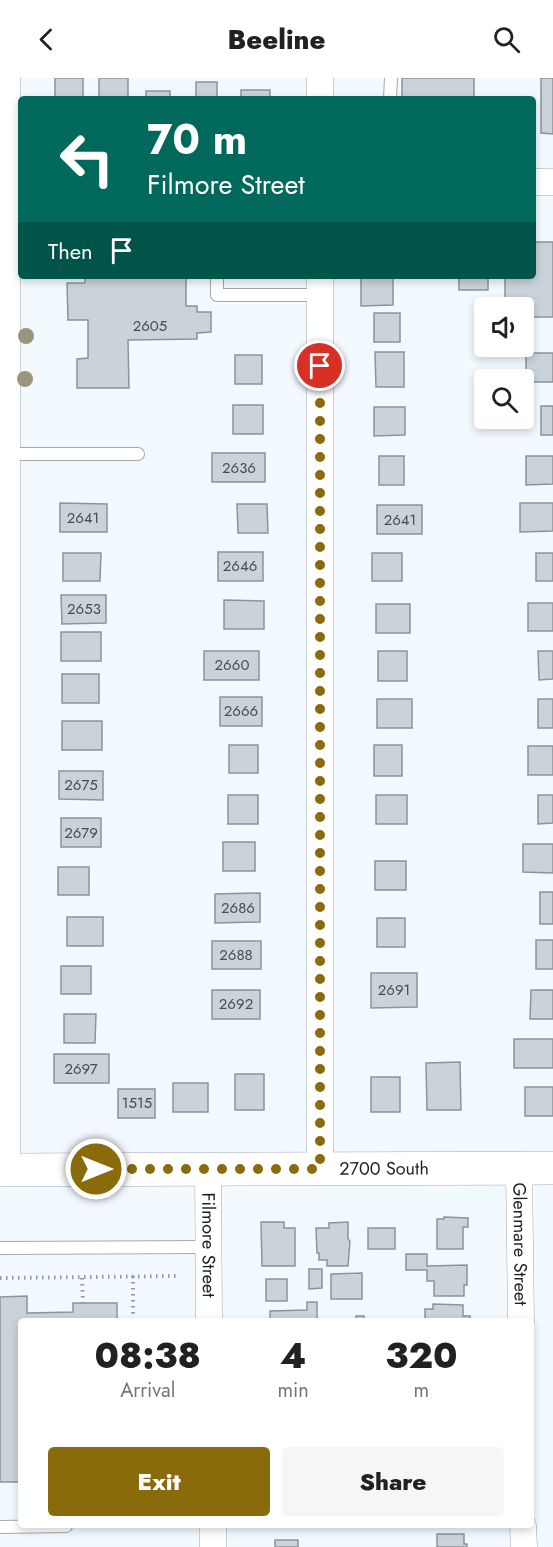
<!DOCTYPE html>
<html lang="en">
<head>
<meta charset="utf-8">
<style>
  :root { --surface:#fff; --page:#f6f6f6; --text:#202124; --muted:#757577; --accent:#8a6b0b }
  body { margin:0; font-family:Jost,sans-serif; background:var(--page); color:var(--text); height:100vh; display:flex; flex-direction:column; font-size:22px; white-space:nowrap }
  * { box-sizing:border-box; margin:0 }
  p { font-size:20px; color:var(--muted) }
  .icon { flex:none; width:33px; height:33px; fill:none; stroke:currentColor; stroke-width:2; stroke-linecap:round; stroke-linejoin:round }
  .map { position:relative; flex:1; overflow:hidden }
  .sheet { position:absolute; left:18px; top:1240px; width:516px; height:210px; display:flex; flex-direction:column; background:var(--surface); border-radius:6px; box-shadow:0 3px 9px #0003 }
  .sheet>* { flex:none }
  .hud { position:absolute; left:18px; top:18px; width:518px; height:183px; border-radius:6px; box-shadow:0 3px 9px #0003; background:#00695c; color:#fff; overflow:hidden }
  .controls { position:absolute; left:474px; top:219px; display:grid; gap:12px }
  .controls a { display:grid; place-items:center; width:60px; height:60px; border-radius:6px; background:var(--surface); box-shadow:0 3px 9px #0003; font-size:30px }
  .pin { position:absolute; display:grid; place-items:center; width:51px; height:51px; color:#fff; margin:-26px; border:3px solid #fff; border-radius:50%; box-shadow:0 2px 6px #0007 }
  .me { position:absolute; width:66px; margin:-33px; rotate:90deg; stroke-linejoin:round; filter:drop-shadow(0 0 4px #0008) }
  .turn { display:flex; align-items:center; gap:21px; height:126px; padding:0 30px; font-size:27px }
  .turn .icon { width:78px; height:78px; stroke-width:2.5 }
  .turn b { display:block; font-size:42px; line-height:51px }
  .then { display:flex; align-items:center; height:57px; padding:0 30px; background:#0003; gap:12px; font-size:22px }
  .eta { display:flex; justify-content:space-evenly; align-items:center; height:102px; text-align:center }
  .eta b { font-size:36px; font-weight:800; line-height:42px }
  .button { display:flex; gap:12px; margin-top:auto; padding:12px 30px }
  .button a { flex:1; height:69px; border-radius:6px; background:var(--accent); color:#fff; font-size:24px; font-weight:800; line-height:69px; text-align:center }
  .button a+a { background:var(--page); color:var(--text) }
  header { display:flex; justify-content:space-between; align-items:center; height:78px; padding:0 30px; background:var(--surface); font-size:27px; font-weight:800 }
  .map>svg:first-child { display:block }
</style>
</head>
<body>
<header><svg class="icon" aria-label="back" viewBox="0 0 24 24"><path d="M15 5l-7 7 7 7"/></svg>Beeline<svg class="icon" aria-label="search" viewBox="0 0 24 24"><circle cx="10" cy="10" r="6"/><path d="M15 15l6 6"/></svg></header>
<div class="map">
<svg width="553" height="1469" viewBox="0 0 553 1469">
  <rect width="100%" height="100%" fill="#f3faff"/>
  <path fill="#cbd3da" stroke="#8c949a" stroke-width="1.5" d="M55,0H83V21H55Z
    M99,0H128V21H99Z
    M402,0H474V21H402Z
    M541,0H553V56L541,55Z
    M196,4H217V21H196Z
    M241,12H270V21H241Z
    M146,13H170V21H146Z
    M532,164H553V239H524V230H505V198H532Z
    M85,198H186V228H197V234H211V254L197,255V261L128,262L129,310H77V281L88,280V242H68L67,205H85Z
    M361,198H393V227L361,228Z
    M459,198H488V212H459Z
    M374,235H400V264H374Z
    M375,274H404V309H376Z
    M526,275H553V304H526Z
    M235,277H262V306H235Z
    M233,327H263V356H233Z
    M541,328H553V357H541Z
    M374,329H405V357L374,358Z
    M212,375H265V404H212Z
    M379,378H404V407H379Z
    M526,378H553V406L526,407Z
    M60,425L107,426V454H60Z
    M520,425H553V453L520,454Z
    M237,426H267L268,455H238Z
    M377,427H422V456H377Z
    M218,474H263V503H218Z
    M63,475H101L100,503H63Z
    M372,475H402V503H372Z
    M536,475H553V503H536Z
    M61,517H106V545L62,546Z
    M224,522L264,523V551H224Z
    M528,525H553V553H528Z
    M376,526H410V555H376Z
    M61,554H101V583H61Z
    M204,573H259V602H204Z
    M378,573H407V603H378Z
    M538,573H553V601L539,602Z
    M62,596H99V625H62Z
    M220,619H262V648H220Z
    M377,621H412V650H377Z
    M538,621H553V650H538Z
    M62,643H102V672H62Z
    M229,667H258V695H229Z
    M374,667H402V698H374Z
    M528,668H553V697H528Z
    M59,693H103V722L59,721Z
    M228,717H258V746H228Z
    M376,717H407V746H376Z
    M538,717H553V745L538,746Z
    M61,740H101V769H61Z
    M223,764H255V793H223Z
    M523,766H553V795L523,794Z
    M375,783H406V812H375Z
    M58,789H89V817H58Z
    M540,814H553V846H540Z
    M260,815V844L215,845V816Z
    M67,839H103V868H67Z
    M377,840H405V869H377Z
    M536,862H553V891H536Z
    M212,863H261V891H212Z
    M61,888H91V916H61Z
    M371,895H417V929L371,930Z
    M212,912H260V941H212Z
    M531,912H553V941H530Z
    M64,936H96L95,965H64Z
    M514,961H553V990H514Z
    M54,976H109V1005H54Z
    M460,984L461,1032H427L426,985Z
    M235,996H264V1032H235Z
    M371,999H400V1034H371Z
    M173,1005H208V1034H173Z
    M525,1009H553V1038H525Z
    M118,1011H155V1040H118Z
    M444,1139L468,1140V1149H463V1171H437V1141H444Z
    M261,1144H284V1150H295V1188H262Z
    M348,1144V1161L350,1163L348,1188H327V1182H319V1175H317L316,1150H329V1145Z
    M368,1150H395V1171H368Z
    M406,1176H427V1188L467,1187V1207H464V1218H434V1203H427V1192H406Z
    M309,1191H322V1210L309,1211Z
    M362,1195V1221H331V1196Z
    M266,1201H287V1223H266Z
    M27,1218V1235L73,1234V1225H117V1244H21V1404H0V1219Z
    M307,1224H317V1244H270V1233L307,1232Z
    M433,1226L463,1227V1238H470V1244H425V1231H433Z
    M356,1238H364V1244H356Z
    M437,1456H464V1466H467V1469H437Z
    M275,1462H298V1469H275Z"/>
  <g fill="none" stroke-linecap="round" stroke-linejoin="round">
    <defs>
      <path id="lane" d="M390,21L391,0
        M217,198V217H320
        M7,376H138
        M0,1170L207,1169
        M0,1449L66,1448"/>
      <g id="street">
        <path d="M7,0V1092"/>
        <path d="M320,0V21"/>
        <path d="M532,104H553"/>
        <path id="s1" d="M519,1090L521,1244"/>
        <path id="s2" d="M208,1091L209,1244"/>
        <path d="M320,1091V198"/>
        <path d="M213,1448V1469"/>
        <path d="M523,1448L524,1469"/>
      </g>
      <g id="secondary">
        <path id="s3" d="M0,1092L553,1090"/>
      </g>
    </defs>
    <use href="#lane" stroke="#a1a9af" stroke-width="14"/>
    <use href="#street" stroke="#a1a9af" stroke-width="27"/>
    <use href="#secondary" stroke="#a1a9af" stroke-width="34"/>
    <path stroke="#92979b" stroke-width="4" stroke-dasharray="1.5 4.5" stroke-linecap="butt" d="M133,1198V1244
      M0,1200L180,1198
      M82,1200L83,1225"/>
    <use href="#lane" stroke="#fff" stroke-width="12"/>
    <use href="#street" stroke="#fff" stroke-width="26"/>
    <use href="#secondary" stroke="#fff" stroke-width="33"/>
  </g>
  <g fill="#9c957d">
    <circle cx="26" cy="258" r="8"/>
    <circle cx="25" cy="301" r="8"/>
  </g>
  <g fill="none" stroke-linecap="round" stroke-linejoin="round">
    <path stroke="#8a6b0b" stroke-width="10" stroke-dasharray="0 18" d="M96,1091H320V288"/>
  </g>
  <g text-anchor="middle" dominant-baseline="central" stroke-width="4.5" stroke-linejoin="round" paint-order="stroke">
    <g font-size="15" fill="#484d51">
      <text x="150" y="248">2605</text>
      <text x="239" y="390">2636</text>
      <text x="83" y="440">2641</text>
      <text x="400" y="442">2641</text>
      <text x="240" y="488">2646</text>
      <text x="84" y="531">2653</text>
      <text x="232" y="587">2660</text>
      <text x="241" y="633">2666</text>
      <text x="81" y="707">2675</text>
      <text x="81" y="755">2679</text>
      <text x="238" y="830">2686</text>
      <text x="236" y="877">2688</text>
      <text x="394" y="912">2691</text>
      <text x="236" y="926">2692</text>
      <text x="81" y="991">2697</text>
      <text x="137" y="1025">1515</text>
    </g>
    <g font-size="18" fill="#1d2023" stroke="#f3faff">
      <text stroke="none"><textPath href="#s3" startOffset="384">2700 South</textPath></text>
      <text stroke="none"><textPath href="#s2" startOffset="76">Filmore Street</textPath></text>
      <text stroke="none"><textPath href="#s1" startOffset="76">Glenmare Street</textPath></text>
    </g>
  </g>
</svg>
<div class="controls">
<a><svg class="icon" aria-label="sound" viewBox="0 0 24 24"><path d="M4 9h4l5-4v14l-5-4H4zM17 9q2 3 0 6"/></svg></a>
<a><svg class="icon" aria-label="search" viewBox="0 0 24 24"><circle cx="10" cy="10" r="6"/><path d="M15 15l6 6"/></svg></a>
</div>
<div class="pin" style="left:320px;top:288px;background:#d93025"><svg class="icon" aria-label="arrive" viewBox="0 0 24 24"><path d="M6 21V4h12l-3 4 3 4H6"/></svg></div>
<svg class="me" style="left:96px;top:1091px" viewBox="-20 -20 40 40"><circle r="17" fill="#8a6b0b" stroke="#fff" stroke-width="3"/><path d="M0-11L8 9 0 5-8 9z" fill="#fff"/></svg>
<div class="hud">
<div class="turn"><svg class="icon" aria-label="left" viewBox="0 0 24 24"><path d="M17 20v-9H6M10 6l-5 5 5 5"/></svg><div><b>70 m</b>Filmore Street</div></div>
<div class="then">Then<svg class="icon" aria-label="arrive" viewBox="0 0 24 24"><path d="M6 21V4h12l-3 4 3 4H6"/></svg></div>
</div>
<section class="sheet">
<div class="eta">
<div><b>08:38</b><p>Arrival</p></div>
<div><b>4</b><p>min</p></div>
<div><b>320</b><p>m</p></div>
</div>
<div class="button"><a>Exit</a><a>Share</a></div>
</section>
</div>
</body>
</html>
